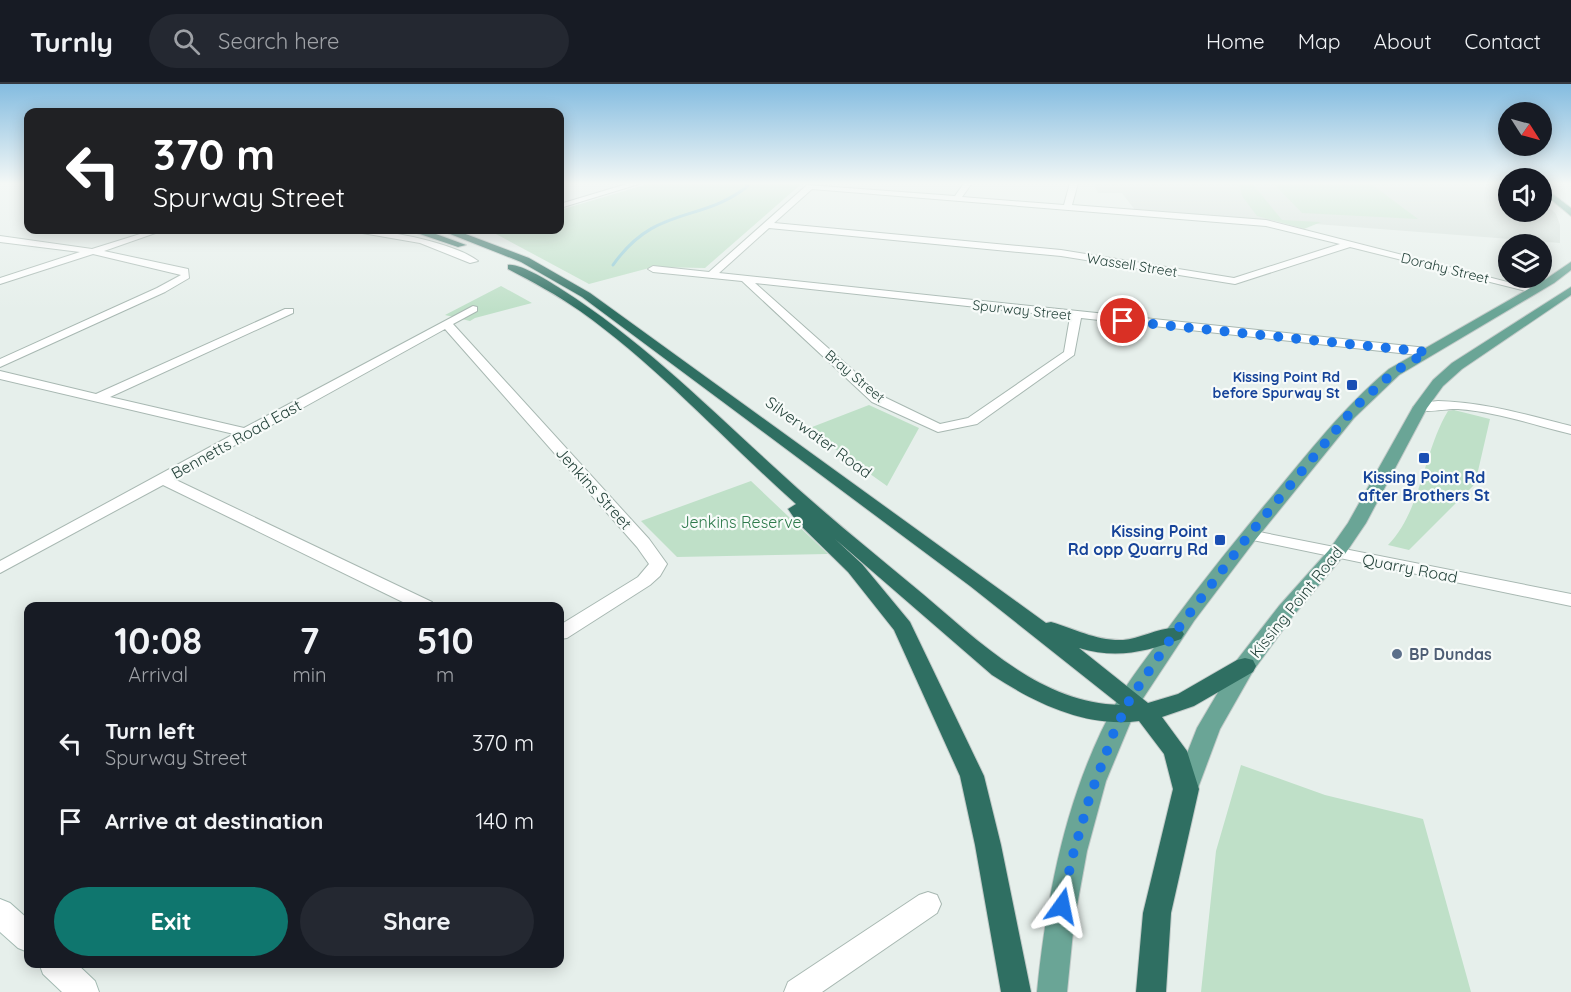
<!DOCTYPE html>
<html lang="en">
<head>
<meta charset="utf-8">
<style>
  :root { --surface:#171b24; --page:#242831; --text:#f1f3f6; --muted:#9ea1a6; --line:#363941; --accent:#0f766e }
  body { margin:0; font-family:Quicksand,sans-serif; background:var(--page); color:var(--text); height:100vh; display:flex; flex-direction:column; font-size:22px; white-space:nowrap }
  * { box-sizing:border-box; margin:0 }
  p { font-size:20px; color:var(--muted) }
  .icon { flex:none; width:33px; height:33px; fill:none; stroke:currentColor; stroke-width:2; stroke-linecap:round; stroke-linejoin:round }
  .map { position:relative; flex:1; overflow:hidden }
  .drawer { position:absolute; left:24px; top:518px; width:540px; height:366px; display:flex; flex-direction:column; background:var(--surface); border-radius:12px; box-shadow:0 3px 15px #0003 }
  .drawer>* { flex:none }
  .guide { position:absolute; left:24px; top:24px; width:540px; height:126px; border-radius:12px; box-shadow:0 3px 15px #0003; background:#202124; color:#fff; overflow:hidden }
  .needle { width:39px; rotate:126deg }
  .tools { position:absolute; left:1498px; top:18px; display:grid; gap:12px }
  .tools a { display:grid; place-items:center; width:54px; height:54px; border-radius:50%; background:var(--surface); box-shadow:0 3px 15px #0003; font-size:30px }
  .pin { position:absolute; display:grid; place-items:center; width:51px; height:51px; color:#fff; margin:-26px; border:3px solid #fff; border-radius:50%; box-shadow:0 2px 6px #0007 }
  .me { position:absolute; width:66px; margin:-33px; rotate:12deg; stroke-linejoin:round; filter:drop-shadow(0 0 4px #0008) }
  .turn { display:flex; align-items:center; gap:21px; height:126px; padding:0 30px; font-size:27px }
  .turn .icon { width:78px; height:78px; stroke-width:2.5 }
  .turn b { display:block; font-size:42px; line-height:51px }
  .eta { display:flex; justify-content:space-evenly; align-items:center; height:102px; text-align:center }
  .eta b { font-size:36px; font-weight:700; line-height:42px }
  .cta { display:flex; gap:12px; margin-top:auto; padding:12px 30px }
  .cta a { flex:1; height:69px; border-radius:36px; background:var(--accent); color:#fff; font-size:24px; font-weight:700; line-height:69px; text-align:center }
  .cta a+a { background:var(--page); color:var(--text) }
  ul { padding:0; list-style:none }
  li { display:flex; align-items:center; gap:18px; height:78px; padding:0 30px }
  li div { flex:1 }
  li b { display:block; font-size:22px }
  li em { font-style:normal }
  header { display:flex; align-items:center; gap:36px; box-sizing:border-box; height:84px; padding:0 30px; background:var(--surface); border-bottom:2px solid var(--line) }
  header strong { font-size:28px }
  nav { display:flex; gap:33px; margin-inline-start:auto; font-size:21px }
  .search { width:420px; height:54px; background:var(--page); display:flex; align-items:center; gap:15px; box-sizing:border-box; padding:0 21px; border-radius:33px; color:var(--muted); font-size:22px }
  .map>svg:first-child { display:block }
</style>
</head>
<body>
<header>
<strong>Turnly</strong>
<div class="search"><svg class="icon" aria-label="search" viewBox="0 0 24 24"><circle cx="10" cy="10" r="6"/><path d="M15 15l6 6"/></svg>Search here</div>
<nav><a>Home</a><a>Map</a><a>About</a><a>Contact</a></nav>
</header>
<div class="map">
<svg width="1571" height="908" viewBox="0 0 1571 908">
  <rect width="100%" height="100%" fill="#e6efeb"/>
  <path fill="#d4dfda" d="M1120,99H1509V128H1542V116L1556,130L1560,141V159L1135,126L1122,109H1098L1093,100Z"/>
  <path fill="#bfe0c8" d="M651,99L801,100L705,184L653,183L589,200L496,150L506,146H560V126Z
    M1235,99H1252L1282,136L1321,138L1304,145L1257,132L1242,112L1240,103Z
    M1273,99H1370L1418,135L1302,129Z
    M501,202L532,219L475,234L470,237L445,231Z
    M869,321L919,344L887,402L807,345Z
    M1454,326L1490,335L1475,400L1409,466L1388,461C1422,426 1423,368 1448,327Z
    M751,397L828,470L677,473L641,437Z
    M1241,681L1325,711L1423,735L1471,908H1201L1216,767Z"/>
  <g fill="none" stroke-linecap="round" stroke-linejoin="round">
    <path stroke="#8ec9d4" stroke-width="3" d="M613,181C656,120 700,140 748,102L744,99"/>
    <defs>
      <path id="street" d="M630,99H642L560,124V120Z
        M964,99H972L962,113L1064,121L1070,99H1078L1072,121L1266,136L1539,206L1534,209L1350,163L1235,200L1061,172L769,144L719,189L1427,264L1433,268L1427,272L1081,234L1074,271L977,340L938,348L872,318L742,197L653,188L648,185L653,182L709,188L807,101L955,112ZM812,105L1266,142L1340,160L1234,194L1061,166L774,139ZM755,199L1070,233L1064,268L968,334L940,340L882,312Z
        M153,146H164L104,167L188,185L189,194L165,208L0,283V275L157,204L181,191L93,170L0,200V194L80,168L0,158V152L92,165Z
        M345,146C376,143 453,158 478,177L470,179L420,159Z
        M473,222L477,223V227L453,240L649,455L667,480L660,492L650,501L567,554L560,555V541L638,493L649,480L637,463L445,245L174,395L432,518L435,522H411L163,401L0,489V477L234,350L0,295V287L96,310L285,225H293V229L110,313L244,344Z
        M1438,317C1484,318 1527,331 1571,342V350C1534,341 1497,328 1458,325C1446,324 1422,331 1413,323L1420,319Z
        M1249,446L1571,510V522L1243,454L1241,451L1243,448Z
        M928,808L937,811L941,820L937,829L822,908H784L788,898L919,811Z"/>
      <path id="secondary" d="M0,815L10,819L28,835V868L18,864L0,848Z
        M39,879H76L95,897L99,908H62L43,890Z"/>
      <path id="primary" d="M1542,102L1571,124V132L1542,108Z
        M1571,178V186L1554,199L1399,291L1354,334L1256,455L1194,537L1136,625L1106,697L1087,767L1074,838L1067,908H1037C1047,808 1067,706 1117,617C1128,598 1142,580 1156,561C1190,513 1227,467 1264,422C1304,375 1341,325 1389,285L1546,195Z
        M1571,203V211L1462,285L1443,302L1427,324L1366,439L1345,470L1293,532L1253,587L1220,645L1195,712L1186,715L1177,712L1173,705L1197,644L1237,576L1279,522L1329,466L1348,439L1413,323L1433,296L1452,279Z"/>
      <path id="highway" d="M413,146H425L466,161L458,163L414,148Z
        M444,146H455L529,174L590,209L1046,539L1051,538C1076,545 1096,557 1123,556C1141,555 1165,540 1181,545L1184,550L1181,555C1146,568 1116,575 1079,564L1148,619L1178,610L1237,576L1245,574L1253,576L1256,582L1253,588L1194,622L1162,633L1187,667L1199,705L1171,829L1166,908H1136L1143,829L1173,705L1164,670L1139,637C1086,644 1035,619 992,591L835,455L862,480L910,538L984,692L1001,761L1031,908H1001L975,761L960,692L894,546L848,488L797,438L788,425L796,420C724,356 659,283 580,227C557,211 533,198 508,185V181C520,179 550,198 561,205C640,255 705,320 774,383C818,424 865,462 912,501C973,551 1036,619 1120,621L970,502L582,213L521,178L445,148Z"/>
    </defs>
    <use href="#street" stroke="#a8b8b2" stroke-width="2"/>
    <use href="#secondary" stroke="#a4bbb3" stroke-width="2"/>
    <use href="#primary" stroke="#c2cac8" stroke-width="2"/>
    <use href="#highway" stroke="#c2cac8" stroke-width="2"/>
    <use href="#street" fill="#fff" fill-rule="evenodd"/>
    <use href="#secondary" fill="#fff" fill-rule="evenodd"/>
    <use href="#primary" fill="#6aa596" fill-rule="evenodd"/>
    <use href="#highway" fill="#2f6f62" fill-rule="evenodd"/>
  </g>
  <linearGradient id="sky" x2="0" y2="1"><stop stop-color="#84bce0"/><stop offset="0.44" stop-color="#f4f8f6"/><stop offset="1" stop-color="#f4f8f6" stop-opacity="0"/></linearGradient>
  <rect width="1571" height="226" fill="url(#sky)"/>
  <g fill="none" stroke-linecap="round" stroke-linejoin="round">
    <path stroke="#1a73e8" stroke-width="10" stroke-dasharray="0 18" d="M1062,822L1072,774L1090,712L1114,648L1130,615L1174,550L1249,451L1355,323L1394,288L1427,268L1123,237"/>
  </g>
  <g fill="#1a4fb4" stroke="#f7fbf9" stroke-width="2">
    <rect x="1346" y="295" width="12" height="12" rx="3"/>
    <rect x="1418" y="368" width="12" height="12" rx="3"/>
    <rect x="1214" y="450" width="12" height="12" rx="3"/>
  </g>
  <circle fill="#5c6f8a" stroke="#f7fbf9" stroke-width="2" cx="1397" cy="570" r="6"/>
  <g text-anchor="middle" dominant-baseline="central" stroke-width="4.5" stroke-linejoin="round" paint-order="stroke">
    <g font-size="14" fill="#24423a" stroke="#f7fbf9">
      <text transform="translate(1132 181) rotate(9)">Wassell Street</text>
      <text transform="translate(1445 184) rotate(14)">Dorahy Street</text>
      <text transform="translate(1022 226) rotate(6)">Spurway Street</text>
      <text transform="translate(855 292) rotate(40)">Bray Street</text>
    </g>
    <g font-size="14" font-weight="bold" fill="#164399" stroke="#f7fbf9" text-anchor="end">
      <text x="1340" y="293">Kissing Point Rd<tspan x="1340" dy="16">before Spurway St</tspan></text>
    </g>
    <g font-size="16" fill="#24423a" stroke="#f7fbf9">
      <text transform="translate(819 353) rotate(36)">Silverwater Road</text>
      <text transform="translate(236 355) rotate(-29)">Bennetts Road East</text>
      <text transform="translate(594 404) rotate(48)">Jenkins Street</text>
      <text transform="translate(1410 484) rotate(11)">Quarry Road</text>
      <text transform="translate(1296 518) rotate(-51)">Kissing Point Road</text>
    </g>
    <g font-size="16" font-weight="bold" fill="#164399" stroke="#f7fbf9">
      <text x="1424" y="393">Kissing Point Rd<tspan x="1424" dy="18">after Brothers St</tspan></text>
      <text x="1208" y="447" text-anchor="end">Kissing Point<tspan x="1208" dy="18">Rd opp Quarry Rd</tspan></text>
    </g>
    <g font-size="16" fill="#2d7a4b" stroke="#f7fbf9">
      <text x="741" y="438">Jenkins Reserve</text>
    </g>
    <g font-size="16" font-weight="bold" fill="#4e5e75" stroke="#f7fbf9" text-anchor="start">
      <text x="1409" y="570">BP Dundas</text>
    </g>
  </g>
</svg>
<div class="tools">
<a><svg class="needle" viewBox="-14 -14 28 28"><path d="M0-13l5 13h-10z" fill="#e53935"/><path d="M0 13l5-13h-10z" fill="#9ea1a6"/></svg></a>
<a><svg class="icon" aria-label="sound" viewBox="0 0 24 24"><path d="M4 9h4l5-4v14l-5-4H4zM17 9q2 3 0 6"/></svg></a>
<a><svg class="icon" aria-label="layers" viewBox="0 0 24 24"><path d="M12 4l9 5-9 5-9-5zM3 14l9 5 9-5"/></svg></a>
</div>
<div class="pin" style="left:1123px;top:237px;background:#d93025"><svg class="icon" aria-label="arrive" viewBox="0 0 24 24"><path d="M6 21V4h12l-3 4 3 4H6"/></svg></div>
<svg class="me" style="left:1062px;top:822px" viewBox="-20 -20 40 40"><path d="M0-17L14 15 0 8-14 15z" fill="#1a73e8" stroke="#fff" stroke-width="4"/></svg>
<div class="guide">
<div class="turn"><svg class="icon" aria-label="left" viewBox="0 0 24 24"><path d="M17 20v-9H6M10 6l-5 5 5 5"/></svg><div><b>370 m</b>Spurway Street</div></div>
</div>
<section class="drawer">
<div class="eta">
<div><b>10:08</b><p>Arrival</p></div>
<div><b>7</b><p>min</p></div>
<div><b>510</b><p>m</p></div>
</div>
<ul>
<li><svg class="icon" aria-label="left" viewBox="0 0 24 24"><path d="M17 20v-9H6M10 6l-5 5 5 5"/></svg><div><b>Turn left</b><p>Spurway Street</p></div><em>370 m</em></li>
<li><svg class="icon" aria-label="arrive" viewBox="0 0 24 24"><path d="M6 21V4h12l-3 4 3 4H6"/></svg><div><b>Arrive at destination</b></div><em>140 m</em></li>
</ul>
<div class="cta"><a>Exit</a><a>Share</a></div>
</section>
</div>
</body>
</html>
